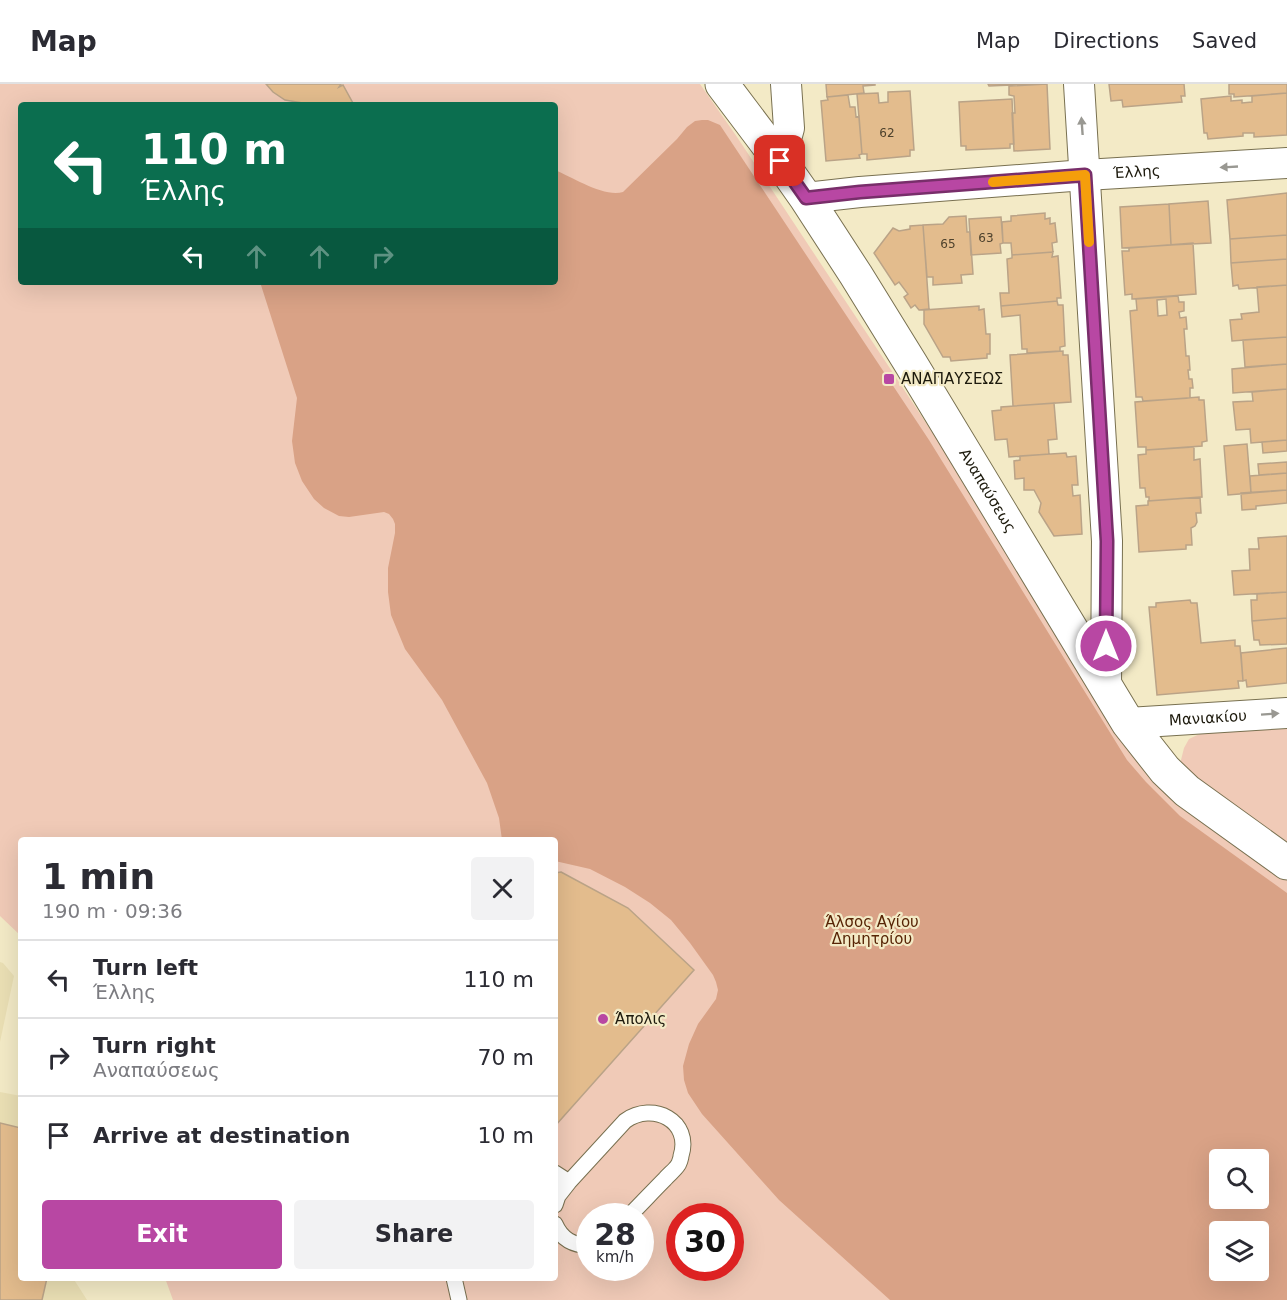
<!DOCTYPE html>
<html lang="en">
<head>
<meta charset="utf-8">
<style>
  :root { --surface:#fff; --page:#f2f2f3; --text:#2b2b33; --muted:#7c7c81; --line:#e1e1e2; --accent:#b847a3 }
  body { margin:0; font-family:"DejaVu Sans",sans-serif; background:var(--page); color:var(--text); height:100vh; display:flex; flex-direction:column; font-size:22px; white-space:nowrap }
  * { box-sizing:border-box; margin:0 }
  p { font-size:20px; color:var(--muted) }
  .icon { flex:none; width:33px; height:33px; fill:none; stroke:currentColor; stroke-width:2; stroke-linecap:round; stroke-linejoin:round }
  .map { position:relative; flex:1; overflow:hidden }
  .sheet { position:absolute; left:18px; top:753px; width:540px; height:444px; display:flex; flex-direction:column; background:var(--surface); border-radius:6px; box-shadow:0 6px 24px #0002 }
  .sheet>* { flex:none }
  .guide { position:absolute; left:18px; top:18px; width:540px; height:183px; border-radius:6px; box-shadow:0 6px 24px #0002; background:#0b6e4f; color:#fff; overflow:hidden }
  .buttons { position:absolute; left:1209px; top:1065px; display:grid; gap:12px }
  .buttons a { display:grid; place-items:center; width:60px; height:60px; border-radius:6px; background:var(--surface); box-shadow:0 6px 24px #0002; font-size:30px }
  .speed { position:absolute; left:576px; top:1119px; display:flex; gap:12px; font-size:30px; font-weight:700; text-align:center }
  .speed>* { display:grid; place-content:center; width:78px; height:78px; border-radius:50%; background:var(--surface); box-shadow:0 6px 24px #0002; line-height:1 }
  .speed small { font-size:15px; font-weight:400 }
  .speed .limit { border:9px solid #d22; background:#fff; color:#111 }
  .pin { position:absolute; display:grid; place-items:center; width:51px; height:51px; color:#fff; margin:-26px; border-radius:12px; box-shadow:0 3px 9px #0006 }
  .me { position:absolute; width:66px; margin:-33px; rotate:0deg; stroke-linejoin:round; filter:drop-shadow(0 0 4px #0008) }
  .turn { display:flex; align-items:center; gap:21px; height:126px; padding:0 24px; font-size:27px }
  .turn .icon { width:78px; height:78px; stroke-width:2.5 }
  .turn b { display:block; font-size:42px; line-height:51px }
  .lanes { display:flex; align-items:center; height:57px; padding:0 24px; background:#0003; justify-content:center; gap:30px; direction:ltr }
  .lanes .off { opacity:.35 }
  .round { display:grid; place-items:center; flex:none; width:63px; height:63px; border-radius:6px; background:var(--page) }
  .headline { display:flex; align-items:center; justify-content:space-between; height:102px; padding:0 24px }
  h1 { font-size:36px; font-weight:600; line-height:45px }
  .button { display:flex; gap:12px; margin-top:auto; padding:12px 24px }
  .button a { flex:1; height:69px; border-radius:6px; background:var(--accent); color:#fff; font-size:24px; font-weight:600; line-height:69px; text-align:center }
  .button a+a { background:var(--page); color:var(--text) }
  ul { padding:0; list-style:none }
  li { display:flex; align-items:center; gap:18px; height:78px; padding:0 24px; border-top:2px solid var(--line) }
  li div { flex:1 }
  li b { display:block; font-size:22px }
  li em { font-style:normal }
  header { display:flex; align-items:center; gap:36px; box-sizing:border-box; height:84px; padding:0 30px; background:var(--surface); border-bottom:2px solid var(--line) }
  header strong { font-size:28px }
  nav { display:flex; gap:33px; margin-inline-start:auto; font-size:21px }
  .map>svg:first-child { display:block }
</style>
</head>
<body>
<header>
<strong>Map</strong>
<nav><a>Map</a><a>Directions</a><a>Saved</a></nav>
</header>
<div class="map">
<svg width="1287" height="1216" viewBox="0 0 1287 1216">
  <rect width="100%" height="100%" fill="#f3eac6"/>
  <path fill="#eadfb4" d="M0,878L3,879L14,892L0,958Z
    M0,1008L21,1012V1194H73L87,1216H0Z"/>
  <path fill="#f0cab7" fill-rule="evenodd" d="M0,0H700L737,53L936,354L1109,631L1287,794V1216H173L165,1194H555V756H21V852L0,832ZM21,21H555V198H21ZM1220,1076H1258V1114H1220ZM590,1132H640V1184H590ZM680,1132H730V1184H680ZM1220,1148H1258V1186H1220Z
    M1287,642V762L1243,730L1180,680L1184,664L1189,655L1206,647Z"/>
  <path fill="#d9a286" fill-rule="evenodd" d="M702,36H708L720,41L929,356L1127,676L1146,698L1180,732L1287,809V1216H890L779,1116L702,1030L688,1009L684,996L683,982L689,960L698,940L716,915L718,906L716,898L713,891L690,859L671,836L650,819L625,803L590,785L555,777V756H502L499,734L487,699L442,616L405,565L391,531L388,508V484L395,449V440L393,435L389,430L384,428L349,433L339,432L324,424L314,415L302,397L295,379L292,357L297,314L260,198H555V86C572,93 605,114 623,108L677,55L687,43L695,37ZM1220,1076H1258V1114H1220ZM1220,1148H1258V1186H1220Z"/>
  <path fill="#e3bc8d" stroke="#baa387" stroke-width="1.5" fill-rule="evenodd" d="M266,0H341L339,3L343,1L354,21H302L303,19L285,16L273,8Z
    M826,0H875V1L863,2L864,9L827,13Z
    M988,0H1039L989,2Z
    M1047,0L1050,65L1014,67L1012,29H1015L1014,12L1009,11V2Z
    M1109,0H1184L1185,12H1181L1182,18L1123,23L1122,16L1111,17Z
    M1229,0H1287V9L1234,13V10H1229Z
    M910,7L914,66H910V72L867,76V70H862L857,10L878,9L879,19L888,18V8Z
    M1287,9V51L1254,53V49H1243V52L1208,55L1207,49H1204L1201,15L1231,12V17L1242,16V19L1252,18V12Z
    M848,11L850,23H855L856,33L859,32L862,70L859,71L860,74L826,77L821,17L828,16L827,13Z
    M1012,15L1014,60H1010V64L966,66V62H961L959,18Z
    M1287,109V151L1230,155L1227,116Z
    M1208,117L1211,159L1171,161L1169,120Z
    M1169,120L1171,161L1122,164L1120,123Z
    M1045,129V135L1050,134V140L1055,139L1057,158L1052,159L1053,168L1012,171L1011,159H1003L1002,138L1011,137V132Z
    M966,132L967,148H970L973,190L961,191L962,199L933,201V193H927L923,141L943,140L949,133Z
    M1001,133L1003,159L1000,160L1001,169L971,171L969,135Z
    M923,141L929,225L919,226L915,221L911,224L904,213L908,210L899,198L895,201L874,169L893,144L899,147L910,145V142Z
    M1287,151V175L1231,179L1230,155Z
    M1193,159L1196,210L1132,215V210L1125,211L1122,167H1129V164Z
    M1053,168L1052,173L1058,172L1061,214H1057V217L1001,222L1000,209H1009L1007,175L1012,174V171Z
    M1287,175V201L1239,205L1238,201L1233,202L1231,179Z
    M1287,201V253L1232,257L1230,236L1242,235L1241,230L1259,228L1257,203Z
    M1178,212L1179,218H1184V227L1179,228L1180,234L1186,233L1187,245H1184L1186,272H1189L1190,286H1188L1189,295H1192L1193,304H1190V314L1143,317L1142,313H1136L1130,227L1137,226L1136,215ZM1166,215L1167,231L1158,232L1157,216Z
    M1057,217L1058,221H1063L1065,262L1060,263V267L1027,269V265H1022L1020,231L1002,233L1001,222Z
    M979,222V226L984,225L986,250H990V270H987V274L951,277L950,273H943L924,240V226Z
    M1287,253V280L1245,283L1243,256Z
    M1063,267V271H1068L1071,318L1013,322L1010,271Z
    M1287,280V305L1233,309L1232,285Z
    M1287,305V356L1251,359L1250,345L1236,346L1233,318L1253,317L1252,308Z
    M1199,313V316H1204L1207,357L1202,358V362L1146,366V363H1138L1135,318Z
    M1054,319L1057,355L1048,356L1049,370L1009,373L1007,355L995,356L992,327L1001,326V323Z
    M1287,356V367L1263,369L1262,358Z
    M1247,360L1251,409L1228,411L1224,362Z
    M1194,363V376L1200,375L1202,413L1149,417V413H1146L1145,404H1140L1138,371L1146,370V366Z
    M1066,369L1067,373L1076,372L1078,401H1072L1073,412L1080,411L1082,450L1054,452L1039,428L1041,419L1034,406H1024V394L1015,395L1014,377L1020,376V372Z
    M1287,378V389L1259,391L1258,380Z
    M1287,389V406L1251,409L1250,392Z
    M1287,406V419L1256,422V425L1242,426L1241,409Z
    M1200,413L1201,429H1196L1197,438L1195,442L1191,444L1192,461H1186V465L1139,468L1136,422L1148,421V417Z
    M1287,452V508L1234,511L1232,487L1250,486L1249,465H1259L1258,454Z
    M1287,508V534L1252,537L1251,516H1257V510Z
    M1190,516L1191,519H1197L1201,559L1235,556V562H1240L1243,597H1238L1239,604L1157,611L1149,523H1156V519Z
    M1287,534V560L1260,561L1259,556H1254L1252,537Z
    M1287,564V599L1247,603L1246,596L1243,597L1241,569Z
    M561,788L628,824L694,886L555,1042V789Z
    M0,1039L21,1044V1194H47L42,1216H0Z"/>
  <g fill="none" stroke-linecap="round" stroke-linejoin="round">
    <defs>
      <path id="service" d="M555,1089L569,1098
        M555,1121L558,1112L569,1098L625,1037C653,1017 692,1037 681,1072C681,1074 679,1080 678,1081C675,1086 669,1090 665,1095C653,1107 641,1120 629,1132
        M555,1140C562,1156 573,1161 590,1162
        M454,1194L459,1216"/>
      <g id="minor">
        <path d="M1079,0L1107,457L1106,604"/>
        <path d="M780,77L789,44L786,0"/>
        <path id="s1" d="M806,114L860,108L1085,91L1287,79"/>
        <path id="s2" d="M1128,639L1287,629"/>
      </g>
      <g id="tertiary">
        <path id="s3" d="M722,0L780,77L806,114L856,191L911,280L1128,639L1165,686L1187,707L1287,779"/>
      </g>
    </defs>
    <use href="#service" stroke="#787050" stroke-width="17"/>
    <use href="#minor" stroke="#787050" stroke-width="32"/>
    <use href="#tertiary" stroke="#787050" stroke-width="35"/>
    <use href="#service" stroke="#fff" stroke-width="15"/>
    <use href="#minor" stroke="#fff" stroke-width="30"/>
    <use href="#tertiary" stroke="#fff" stroke-width="33"/>
  </g>
  <defs><path id="oneway-solid" d="M-6-.8H1V-3.2L6.5 0L1 3.2V.8H-6Z" transform="scale(1.5)"/></defs>
  <g fill="#999892">
    <use href="#oneway-solid" transform="translate(1082 42) rotate(-94)"/>
    <use href="#oneway-solid" transform="translate(1229 83) rotate(177)"/>
    <use href="#oneway-solid" transform="translate(1270 630) rotate(-4)"/>
  </g>
  <g fill="none" stroke-linecap="round" stroke-linejoin="round">
    <defs>
      <path id="route" d="M780,77L806,114L860,108L1085,91L1107,457L1106,562"/>
    </defs>
    <use href="#route" stroke="#782e6a" stroke-width="15"/>
    <use href="#route" stroke="#b847a3" stroke-width="10"/>
    <path stroke="#f59e0b" stroke-width="10" d="M993,98L1085,91L1089,158"/>
  </g>
  <g fill="#b847a3" stroke="#f3eac6" stroke-width="2">
    <rect x="883" y="289" width="12" height="12" rx="3"/>
    <circle cx="603" cy="935" r="6"/>
  </g>
  <g text-anchor="middle" dominant-baseline="central" stroke-width="4.5" stroke-linejoin="round" paint-order="stroke">
    <g font-size="12" fill="#4e422d">
      <text x="887" y="49">62</text>
      <text x="986" y="154">63</text>
      <text x="948" y="160">65</text>
    </g>
    <g font-size="15" fill="#1d1a0d" stroke="#f3eac6">
      <text stroke="none"><textPath href="#s1" startOffset="332">Έλλης</textPath></text>
      <text stroke="none"><textPath href="#s3" startOffset="486">Αναπαύσεως</textPath></text>
      <text stroke="none"><textPath href="#s2" startOffset="80">Μανιακίου</textPath></text>
    </g>
    <g font-size="15" fill="#1d1a0d" stroke="#f3eac6" text-anchor="start">
      <text x="901" y="295">ΑΝΑΠΑΥΣΕΩΣ</text>
      <text x="615" y="935">Άπολις</text>
    </g>
    <g font-size="15" fill="#572405" stroke="#f3eac6">
      <text x="872" y="838">Άλσος Αγίου<tspan x="872" dy="17">Δημητρίου</tspan></text>
    </g>
  </g>
</svg>
<div class="buttons">
<a><svg class="icon" aria-label="search" viewBox="0 0 24 24"><circle cx="10" cy="10" r="6"/><path d="M15 15l6 6"/></svg></a>
<a><svg class="icon" aria-label="layers" viewBox="0 0 24 24"><path d="M12 4l9 5-9 5-9-5zM3 14l9 5 9-5"/></svg></a>
</div>
<div class="speed"><div>28<small>km/h</small></div><div class="limit">30</div></div>
<div class="pin" style="left:780px;top:77px;background:#d93025"><svg class="icon" aria-label="arrive" viewBox="0 0 24 24"><path d="M6 21V4h12l-3 4 3 4H6"/></svg></div>
<svg class="me" style="left:1106px;top:562px" viewBox="-20 -20 40 40"><circle r="17" fill="#b847a3" stroke="#fff" stroke-width="3"/><path d="M0-11L8 9 0 5-8 9z" fill="#fff"/></svg>
<div class="guide">
<div class="turn"><svg class="icon" aria-label="left" viewBox="0 0 24 24"><path d="M17 20v-9H6M10 6l-5 5 5 5"/></svg><div><b>110 m</b>Έλλης</div></div>
<div class="lanes"><svg class="icon" aria-label="left" viewBox="0 0 24 24"><path d="M17 20v-9H6M10 6l-5 5 5 5"/></svg><svg class="icon off" aria-label="ahead" viewBox="0 0 24 24"><path d="M12 20V5M6 11l6-6 6 6"/></svg><svg class="icon off" aria-label="ahead" viewBox="0 0 24 24"><path d="M12 20V5M6 11l6-6 6 6"/></svg><svg class="icon off" aria-label="right" viewBox="0 0 24 24"><path d="M7 20v-9h11M14 6l5 5-5 5"/></svg></div>
</div>
<section class="sheet">
<div class="headline"><div><h1>1 min</h1><p>190 m · 09:36</p></div><a class="round"><svg class="icon" aria-label="close" viewBox="0 0 24 24"><path d="M6 6l12 12M18 6L6 18"/></svg></a></div>
<ul>
<li><svg class="icon" aria-label="left" viewBox="0 0 24 24"><path d="M17 20v-9H6M10 6l-5 5 5 5"/></svg><div><b>Turn left</b><p>Έλλης</p></div><em>110 m</em></li>
<li><svg class="icon" aria-label="right" viewBox="0 0 24 24"><path d="M7 20v-9h11M14 6l5 5-5 5"/></svg><div><b>Turn right</b><p>Αναπαύσεως</p></div><em>70 m</em></li>
<li><svg class="icon" aria-label="arrive" viewBox="0 0 24 24"><path d="M6 21V4h12l-3 4 3 4H6"/></svg><div><b>Arrive at destination</b></div><em>10 m</em></li>
</ul>
<div class="button"><a>Exit</a><a>Share</a></div>
</section>
</div>
</body>
</html>
